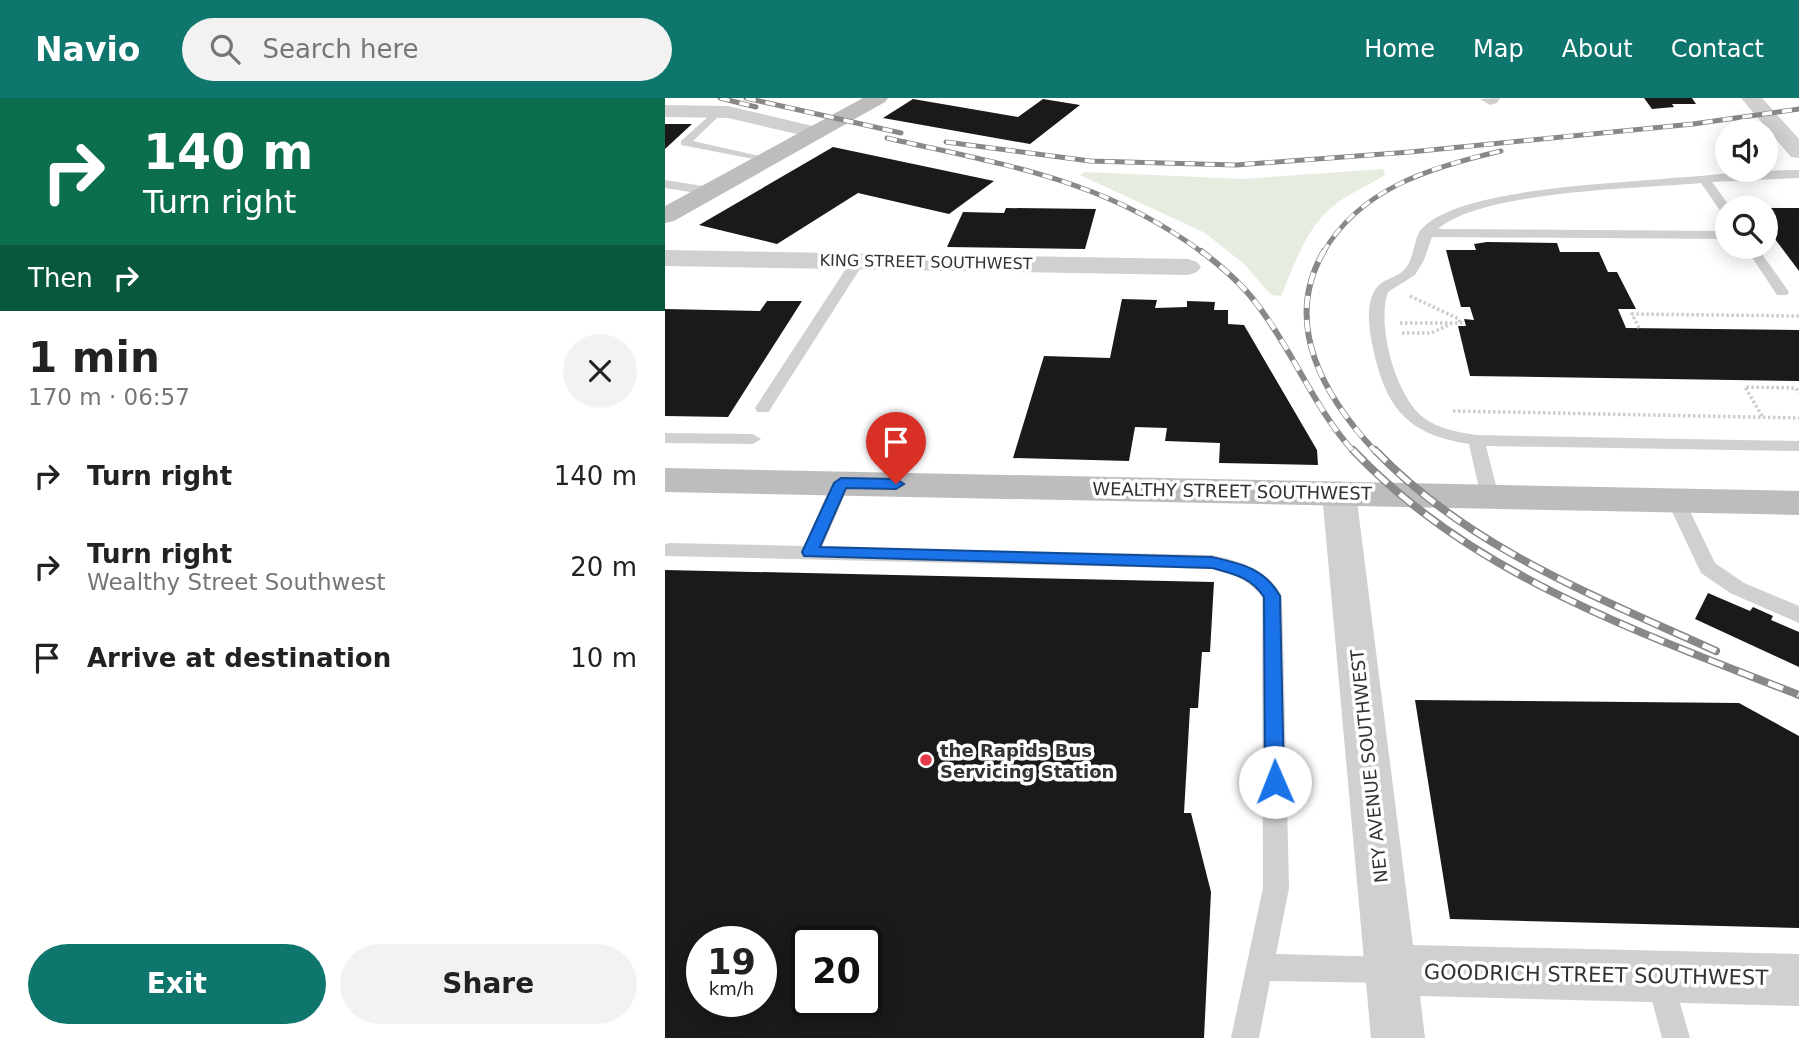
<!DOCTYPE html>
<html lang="en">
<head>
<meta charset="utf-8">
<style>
  :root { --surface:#fff; --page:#f2f2f2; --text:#222; --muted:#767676; --accent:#0f766e }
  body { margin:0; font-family:"DejaVu Sans",sans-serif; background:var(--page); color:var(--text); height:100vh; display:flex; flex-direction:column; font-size:26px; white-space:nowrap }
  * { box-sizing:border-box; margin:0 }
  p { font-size:23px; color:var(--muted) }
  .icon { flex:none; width:38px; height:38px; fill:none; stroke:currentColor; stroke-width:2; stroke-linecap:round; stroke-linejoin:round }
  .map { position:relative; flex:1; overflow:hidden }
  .sheet { display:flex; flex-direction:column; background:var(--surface); width:665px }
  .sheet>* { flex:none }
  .hud { background:#0b6e4f; color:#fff; overflow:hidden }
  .buttons { position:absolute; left:1050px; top:21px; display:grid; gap:14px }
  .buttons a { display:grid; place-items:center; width:63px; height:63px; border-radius:50%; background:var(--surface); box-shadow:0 4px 18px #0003; font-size:35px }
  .speed { position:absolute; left:21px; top:828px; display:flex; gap:14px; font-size:35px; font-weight:700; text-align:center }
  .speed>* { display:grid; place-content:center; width:91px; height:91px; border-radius:50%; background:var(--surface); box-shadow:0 4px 18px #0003; line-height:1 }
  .speed small { font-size:18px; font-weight:400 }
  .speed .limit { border:4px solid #111; border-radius:10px; background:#fff; color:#111 }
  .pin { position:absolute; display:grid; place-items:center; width:60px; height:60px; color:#fff; margin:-72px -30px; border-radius:50% 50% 50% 0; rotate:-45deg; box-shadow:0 0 7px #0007 }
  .pin .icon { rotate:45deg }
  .me { position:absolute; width:77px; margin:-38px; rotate:359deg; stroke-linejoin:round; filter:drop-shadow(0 0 5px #0008) }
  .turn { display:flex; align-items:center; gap:24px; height:147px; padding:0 28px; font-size:32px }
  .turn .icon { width:91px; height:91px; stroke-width:2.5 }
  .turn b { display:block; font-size:49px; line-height:60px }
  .then { display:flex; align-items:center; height:66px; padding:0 28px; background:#0003; gap:14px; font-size:26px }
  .round { display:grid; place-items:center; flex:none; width:74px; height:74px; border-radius:37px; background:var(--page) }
  .headline { display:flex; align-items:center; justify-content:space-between; height:119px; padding:0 28px }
  h1 { font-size:42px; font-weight:800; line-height:52px }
  .cta { display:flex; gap:14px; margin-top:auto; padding:14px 28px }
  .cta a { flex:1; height:80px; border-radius:42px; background:var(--accent); color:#fff; font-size:28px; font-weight:800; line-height:80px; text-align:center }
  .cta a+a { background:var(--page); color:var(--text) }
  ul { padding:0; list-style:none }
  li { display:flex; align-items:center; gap:21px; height:91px; padding:0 28px }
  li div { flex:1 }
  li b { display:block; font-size:26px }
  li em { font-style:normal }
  header { display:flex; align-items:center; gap:42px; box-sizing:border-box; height:98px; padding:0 35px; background:var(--accent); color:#fff }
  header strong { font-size:33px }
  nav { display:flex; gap:38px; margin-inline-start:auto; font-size:24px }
  .search { width:490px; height:63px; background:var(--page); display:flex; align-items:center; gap:18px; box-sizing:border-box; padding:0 24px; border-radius:38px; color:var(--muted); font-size:26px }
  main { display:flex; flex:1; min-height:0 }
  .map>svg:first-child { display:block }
</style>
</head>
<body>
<header>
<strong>Navio</strong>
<div class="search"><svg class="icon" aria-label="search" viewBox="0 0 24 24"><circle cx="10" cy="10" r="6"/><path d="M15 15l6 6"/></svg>Search here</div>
<nav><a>Home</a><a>Map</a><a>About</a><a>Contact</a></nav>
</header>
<main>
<section class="sheet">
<div class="hud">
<div class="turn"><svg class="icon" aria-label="right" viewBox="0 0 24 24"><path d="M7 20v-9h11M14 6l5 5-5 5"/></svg><div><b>140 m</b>Turn right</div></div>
<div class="then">Then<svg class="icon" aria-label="right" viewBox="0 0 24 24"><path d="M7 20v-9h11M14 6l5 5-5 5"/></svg></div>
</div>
<div class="headline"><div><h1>1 min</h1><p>170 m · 06:57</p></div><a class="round"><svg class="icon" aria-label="close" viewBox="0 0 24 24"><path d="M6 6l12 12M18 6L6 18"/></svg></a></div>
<ul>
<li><svg class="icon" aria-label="right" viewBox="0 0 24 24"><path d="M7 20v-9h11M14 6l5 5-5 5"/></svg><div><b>Turn right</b></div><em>140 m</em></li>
<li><svg class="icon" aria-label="right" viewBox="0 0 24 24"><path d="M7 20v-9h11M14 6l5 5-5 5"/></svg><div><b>Turn right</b><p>Wealthy Street Southwest</p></div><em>20 m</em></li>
<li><svg class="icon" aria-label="arrive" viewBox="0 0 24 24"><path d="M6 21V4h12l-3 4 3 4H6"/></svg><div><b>Arrive at destination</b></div><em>10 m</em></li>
</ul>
<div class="cta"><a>Exit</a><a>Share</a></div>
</section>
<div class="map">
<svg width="1134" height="940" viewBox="0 0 1134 940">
  <rect width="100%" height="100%" fill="#fff"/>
  <path fill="#e6ecdf" d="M718,71L720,77C704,87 687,94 672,105C642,127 630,165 616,198L606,197L579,166L540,135L415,77L420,74L578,81Z"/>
  <path fill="#1a1a1a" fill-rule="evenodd" d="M979,0H1027L1031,6H1007L1009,9L987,11Z
    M248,1L353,19L378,1L415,7L365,46L218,20Z
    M0,26H27L0,51Z
    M168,49L329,83L284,116L193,95L112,146L34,127Z
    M341,110L431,111L420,151L282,149L298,114L339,115Z
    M1101,110H1134V173L1101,129Z
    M822,144L892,145L895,154H934L943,174H952L971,211H953L961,230L1134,232V283L805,278L793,228H801L799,221L809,222L805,209H796L781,152H811L809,146Z
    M457,201L492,202L490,210L522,209V203L550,204L549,212H563V226L579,227L652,352L653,367L554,365L555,345L500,343L502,330L470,329L464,363L348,360L379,258L445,260Z
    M102,203H137L63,319L0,318V211L95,213Z
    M0,472L549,484L545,554H537L533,610H525L519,715H526L546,794L539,940H0ZM37,844H96V903H37ZM142,844H201V903H142Z
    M1043,495L1085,513L1088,509L1108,518L1106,522L1134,534V569L1030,521Z
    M750,602L1074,605L1134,638V830L785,821Z"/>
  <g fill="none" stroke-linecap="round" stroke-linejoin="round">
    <path stroke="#cdcdcd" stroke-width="3.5" stroke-dasharray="2.5 2.5" stroke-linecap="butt" d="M745,198L794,221L795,225
      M735,225H800
      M974,230L967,216L1134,218
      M737,235H766L786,226
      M788,313L1134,320
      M1097,318L1080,289L1131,290L1134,295"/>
    <path fill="#d0d0d0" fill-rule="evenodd" d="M52,11L57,14L56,16L28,43L104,60V64L16,47V43Z
      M1134,72V80L1047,84L1066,110H1062V118L1058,117L1036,85C974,91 818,92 773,131L1062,133V141L767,139L759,162L750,177L723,194C711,227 731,299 759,320C774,331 793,334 811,337L1134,343V353L821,348L834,399L825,405L816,399L804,346C754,338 727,320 713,270C707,248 696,206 713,188C721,180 733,179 740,171C749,161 749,141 755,133C787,91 944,86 996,81C1042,78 1088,72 1134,72Z
      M0,82L44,89L50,93L44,97L0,90Z
      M1080,149H1092L1124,194L1122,197H1112Z
      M193,159L200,163L106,310L104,314H92L90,310L186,163Z
      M0,335L88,336L96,341L88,346L0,345Z
      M176,379L185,385L157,449L547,457C575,463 602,471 617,498L624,790L611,856L726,859L736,862L739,872L736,882L726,885L605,883L594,940H566L598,790L597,499C584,482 568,475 547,471L0,458V446L4,445L139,448L167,385Z
      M1011,397L1020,403L1050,465L1079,485L1134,508V525L1065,495L1036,475L1002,403Z
      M995,866L1005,870L1025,940H997L981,880L985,870Z"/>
    <path fill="#d0d0d0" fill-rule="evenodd" d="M835,0L832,5L825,7L815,1Z
      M1076,0H1097L1134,41V60L1126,59Z
      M0,7L63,8L156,30L159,34L156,38L149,40L63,20L0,19Z
      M0,152L523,161L532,164L536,169L532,174L523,177L0,168Z
      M674,383L686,387L691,395L748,847L1134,856V908L755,898L760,940H706L657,395L662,387Z"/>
    <path fill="#bdbdbd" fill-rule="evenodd" d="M198,0H223L220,4L9,123L0,125V108Z
      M0,370L1134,393V417L0,394Z"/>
    <defs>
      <path id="rail-far2" d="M55,0L91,9
        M81,0L236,35
        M222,40C339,67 439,81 538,155
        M281,44L425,63L571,67L745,54L1028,26L1134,11
        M658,155C695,90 767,69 836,53"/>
      <path id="rail-far1" d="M536,153C556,168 576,185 591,205C628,252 648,309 689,354
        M659,153C616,226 660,300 711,354"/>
      <path id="rail" d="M688,352C807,478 977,535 1134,597
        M710,352C804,450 930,498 1051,553"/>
    </defs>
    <use href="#rail-far2" stroke="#888" stroke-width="5"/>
    <use href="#rail-far1" stroke="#888" stroke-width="6"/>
    <use href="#rail" stroke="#888" stroke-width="8"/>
    <use href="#rail-far2" stroke="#fff" stroke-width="3.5" stroke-dasharray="10" stroke-linecap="butt"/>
    <use href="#rail-far1" stroke="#fff" stroke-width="4.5" stroke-dasharray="12" stroke-linecap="butt"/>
    <use href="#rail" stroke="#fff" stroke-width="5" stroke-dasharray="16" stroke-linecap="butt"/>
  </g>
  <path fill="#1a73e8" stroke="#114b97" stroke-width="2" d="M176,380L231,381L239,386L231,391L181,390L155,449L547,459C577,466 599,470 615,498L619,684L616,690L610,692L603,690L600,684L599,499C586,479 569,476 547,470L139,458L137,454L169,385Z"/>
  <circle fill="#e63946" stroke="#fff" stroke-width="2.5" cx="261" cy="662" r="7"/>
  <g text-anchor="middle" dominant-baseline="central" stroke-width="7" stroke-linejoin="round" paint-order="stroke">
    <g font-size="16" fill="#333" stroke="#fff">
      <text transform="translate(261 164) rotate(1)">KING STREET SOUTHWEST</text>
    </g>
    <g font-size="18" fill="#333" stroke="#fff">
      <text transform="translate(567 393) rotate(1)">WEALTHY STREET SOUTHWEST</text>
      <text transform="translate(704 668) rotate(-96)">NEY AVENUE SOUTHWEST</text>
    </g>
    <g font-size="18" font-weight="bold" fill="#333" stroke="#fff" text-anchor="start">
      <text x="275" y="652">the Rapids Bus<tspan x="275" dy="21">Servicing Station</tspan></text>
    </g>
    <g font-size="21" fill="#333" stroke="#fff">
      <text transform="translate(931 877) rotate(1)">GOODRICH STREET SOUTHWEST</text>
    </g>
  </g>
</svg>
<div class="buttons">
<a><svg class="icon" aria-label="sound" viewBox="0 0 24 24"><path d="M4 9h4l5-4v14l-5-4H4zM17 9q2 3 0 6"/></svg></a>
<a><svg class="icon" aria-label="search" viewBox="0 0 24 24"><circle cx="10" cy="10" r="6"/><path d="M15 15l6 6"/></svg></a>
</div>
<div class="speed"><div>19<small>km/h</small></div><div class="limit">20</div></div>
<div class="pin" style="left:231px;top:386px;background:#d93025"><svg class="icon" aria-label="arrive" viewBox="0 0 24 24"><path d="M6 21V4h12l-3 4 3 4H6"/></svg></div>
<svg class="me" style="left:610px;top:684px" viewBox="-20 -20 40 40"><circle r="19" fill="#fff"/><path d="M0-13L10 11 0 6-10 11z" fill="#1a73e8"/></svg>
</div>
</main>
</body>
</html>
